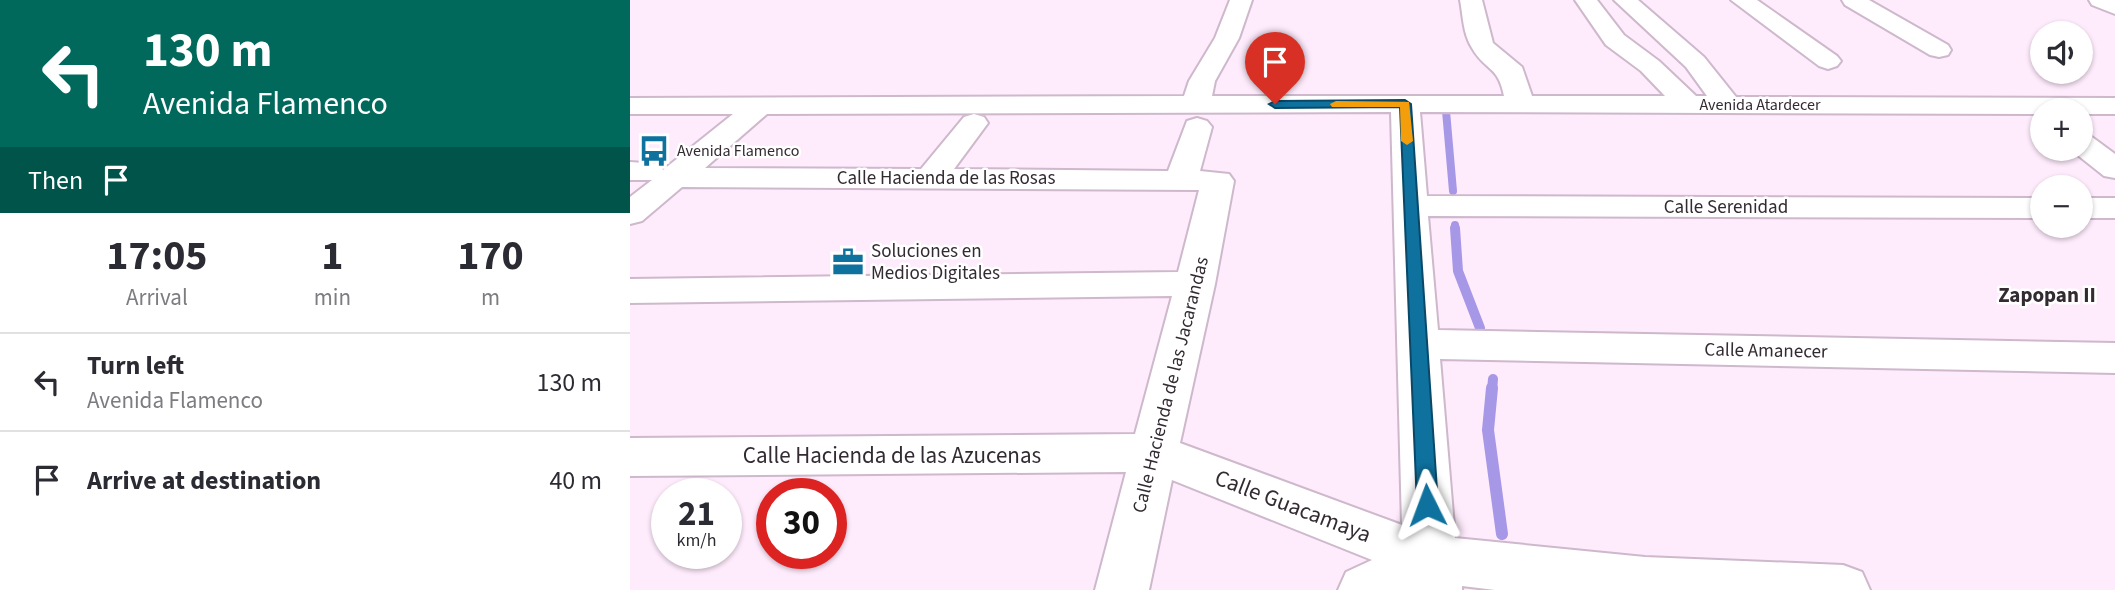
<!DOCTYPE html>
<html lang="en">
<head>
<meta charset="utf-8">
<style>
  :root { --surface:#fff; --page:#f2f2f3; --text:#2b2b33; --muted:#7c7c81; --line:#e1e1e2 }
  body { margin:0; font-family:"Source Sans 3",sans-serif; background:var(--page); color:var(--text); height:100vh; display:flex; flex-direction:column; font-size:26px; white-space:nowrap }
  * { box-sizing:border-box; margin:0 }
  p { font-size:23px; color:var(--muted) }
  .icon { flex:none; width:38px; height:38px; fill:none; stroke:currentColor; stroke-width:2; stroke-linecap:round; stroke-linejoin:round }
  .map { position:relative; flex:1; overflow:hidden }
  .sheet { display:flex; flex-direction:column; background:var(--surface); width:630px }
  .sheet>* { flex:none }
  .guide { background:#00695c; color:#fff; overflow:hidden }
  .tools { position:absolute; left:1400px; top:21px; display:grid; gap:14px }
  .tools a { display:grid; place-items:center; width:63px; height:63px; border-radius:50%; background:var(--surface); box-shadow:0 2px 5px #0004; font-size:35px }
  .speed { position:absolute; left:21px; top:478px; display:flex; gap:14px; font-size:35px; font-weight:700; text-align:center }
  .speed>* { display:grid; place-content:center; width:91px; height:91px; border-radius:50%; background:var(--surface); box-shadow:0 2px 5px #0004; line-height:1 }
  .speed small { font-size:18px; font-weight:400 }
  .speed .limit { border:10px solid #d22; background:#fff; color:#111 }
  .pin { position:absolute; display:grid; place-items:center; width:60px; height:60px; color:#fff; margin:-72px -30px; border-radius:50% 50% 50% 0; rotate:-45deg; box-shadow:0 0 7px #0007 }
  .pin .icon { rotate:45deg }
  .me { position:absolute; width:77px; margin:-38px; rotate:357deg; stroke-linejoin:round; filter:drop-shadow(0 0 5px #0008) }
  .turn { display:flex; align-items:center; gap:24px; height:147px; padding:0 28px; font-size:32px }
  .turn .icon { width:91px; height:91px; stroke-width:2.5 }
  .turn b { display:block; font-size:49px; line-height:60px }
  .then { display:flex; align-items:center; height:66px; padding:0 28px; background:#0003; gap:14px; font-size:26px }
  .eta { display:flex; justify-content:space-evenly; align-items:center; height:119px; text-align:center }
  .eta b { font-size:42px; font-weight:700; line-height:49px }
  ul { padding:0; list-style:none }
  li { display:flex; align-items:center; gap:21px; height:98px; padding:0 28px; border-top:2px solid var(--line) }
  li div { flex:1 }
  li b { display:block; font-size:26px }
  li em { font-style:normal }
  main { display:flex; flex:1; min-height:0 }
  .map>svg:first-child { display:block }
</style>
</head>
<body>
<main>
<section class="sheet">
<div class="guide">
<div class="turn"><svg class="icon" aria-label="left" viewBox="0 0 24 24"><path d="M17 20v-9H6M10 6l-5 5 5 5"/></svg><div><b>130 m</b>Avenida Flamenco</div></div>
<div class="then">Then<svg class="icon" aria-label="arrive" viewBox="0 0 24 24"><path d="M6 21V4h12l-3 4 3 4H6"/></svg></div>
</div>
<div class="eta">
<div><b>17:05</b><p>Arrival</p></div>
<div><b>1</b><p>min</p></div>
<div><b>170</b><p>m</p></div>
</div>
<ul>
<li><svg class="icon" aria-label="left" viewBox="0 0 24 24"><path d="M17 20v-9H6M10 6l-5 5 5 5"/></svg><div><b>Turn left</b><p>Avenida Flamenco</p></div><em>130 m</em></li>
<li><svg class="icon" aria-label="arrive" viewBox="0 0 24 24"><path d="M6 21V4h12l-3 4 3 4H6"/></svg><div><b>Arrive at destination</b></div><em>40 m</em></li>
</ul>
</section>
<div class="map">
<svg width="1485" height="590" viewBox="0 0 1485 590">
  <rect width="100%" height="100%" fill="#feebfc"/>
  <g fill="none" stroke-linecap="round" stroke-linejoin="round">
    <path stroke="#a797e7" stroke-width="8" d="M816,111L823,191
      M825,225V229"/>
    <path stroke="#a797e7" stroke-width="10" d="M825,228L828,271L850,328
      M862,390L863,379"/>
    <path stroke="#a797e7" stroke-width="12" d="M862,388L858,430L872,534"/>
    <defs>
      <path id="minor" d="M600,0H622L609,38L585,81L582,96H874C868,65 856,72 842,48C833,34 833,16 830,0H852L863,43L892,67L902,96H1035L1011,71L976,45L945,0H967L994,35L1029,61L1066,96H1077L1056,67L984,0H1008L1074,57L1106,97L1485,98V114H1451V110H1412V114L790,112L797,196L1412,198V218L798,216L808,330L1485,343V373L810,359L825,538L1015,557L1213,565L1232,572L1240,590H865L832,586V590H708L716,572L742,560L542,480L519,590H465L496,472L0,476V438L505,434L542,296L0,303V279L548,272L569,190L52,187L12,221L0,224V197L22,180H0V162L29,164L33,170L103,114H0V98L554,96L559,81L585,38ZM761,112L772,525L550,443L585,284L604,181L599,174L570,171L582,127L577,121L567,118L557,121L538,171L324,169L358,123L354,117L344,114L334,117L291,169L75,168L137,114Z
        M1101,0H1127L1207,56L1211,61L1207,66L1198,69L1189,66Z
        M1212,0H1239L1318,45L1321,50L1318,55L1309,57L1300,55L1215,5Z
        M1459,0H1485V14L1462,5Z
        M1451,134L1462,137L1485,154V178L1474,176L1440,149H1451Z
        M1451,198H1485V218H1451Z"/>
    </defs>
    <use href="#minor" stroke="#ceb8cc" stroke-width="4"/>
    <use href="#minor" fill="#fff" fill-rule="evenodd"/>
  </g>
  <path fill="#0e719e" stroke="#094967" stroke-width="2" d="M775,100L781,104L808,505L804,511L797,514L790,511L787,505L770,107L645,108L639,104L645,101Z"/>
  <path fill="#f59e0b" d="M706,101L779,102L783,141L777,145L771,141L770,107H702L700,104Z"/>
  <defs>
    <symbol id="bus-bare" viewBox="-9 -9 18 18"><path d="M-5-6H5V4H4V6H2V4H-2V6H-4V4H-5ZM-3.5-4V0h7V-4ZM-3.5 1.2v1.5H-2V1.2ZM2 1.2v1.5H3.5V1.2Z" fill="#0e719e" stroke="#fff" stroke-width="2.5" paint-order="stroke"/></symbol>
    <symbol id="office-bare" viewBox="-9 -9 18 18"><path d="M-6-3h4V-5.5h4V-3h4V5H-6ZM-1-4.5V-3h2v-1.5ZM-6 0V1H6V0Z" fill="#0e719e" stroke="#fff" stroke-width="2.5" paint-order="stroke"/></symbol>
  </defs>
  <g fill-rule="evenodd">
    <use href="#bus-bare" x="2" y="129" width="44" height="44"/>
    <use href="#office-bare" x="196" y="240" width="44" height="44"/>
  </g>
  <g text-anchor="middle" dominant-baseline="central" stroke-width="5" stroke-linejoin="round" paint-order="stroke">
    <g font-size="16" fill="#332b32" stroke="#fff">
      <text x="1130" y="105">Avenida Atardecer</text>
    </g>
    <g font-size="16" fill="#332b32" stroke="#fff" text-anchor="start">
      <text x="47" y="151">Avenida Flamenco</text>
    </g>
    <g font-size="19" fill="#332b32" stroke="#fff">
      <text x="316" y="178">Calle Hacienda de las Rosas</text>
      <text x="1096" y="207">Calle Serenidad</text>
      <text transform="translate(1136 351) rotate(1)">Calle Amanecer</text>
      <text transform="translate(541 385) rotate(-76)">Calle Hacienda de las Jacarandas</text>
    </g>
    <g font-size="19" fill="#332b32" stroke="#fff" text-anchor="start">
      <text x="241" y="251">Soluciones en<tspan x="241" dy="22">Medios Digitales</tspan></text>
    </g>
    <g font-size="21" font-weight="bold" fill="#332b32" stroke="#fff">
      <text x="1417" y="295">Zapopan II</text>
    </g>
    <g font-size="23" fill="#332b32" stroke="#fff">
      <text x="262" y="455">Calle Hacienda de las Azucenas</text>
      <text transform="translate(663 506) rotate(21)">Calle Guacamaya</text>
    </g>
  </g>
</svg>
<div class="tools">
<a><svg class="icon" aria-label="sound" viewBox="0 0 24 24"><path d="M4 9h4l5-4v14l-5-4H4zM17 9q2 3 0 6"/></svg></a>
<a>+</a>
<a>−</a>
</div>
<div class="speed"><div>21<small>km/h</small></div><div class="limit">30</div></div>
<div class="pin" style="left:645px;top:104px;background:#d93025"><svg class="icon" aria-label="arrive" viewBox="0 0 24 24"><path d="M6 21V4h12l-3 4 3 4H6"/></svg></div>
<svg class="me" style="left:797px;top:505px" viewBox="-20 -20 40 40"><path d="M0-17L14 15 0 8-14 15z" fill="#0e719e" stroke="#fff" stroke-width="4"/></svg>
</div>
</main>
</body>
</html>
